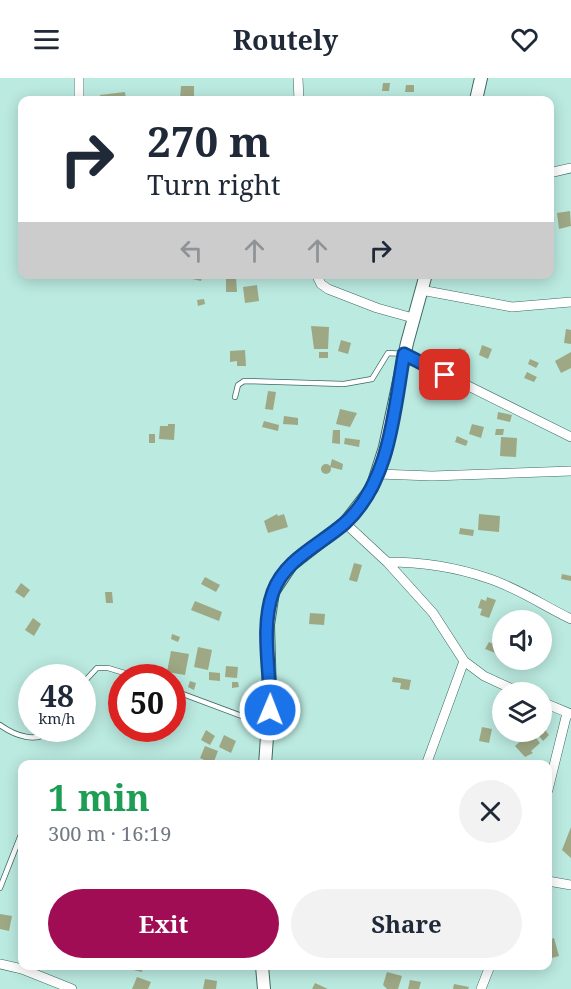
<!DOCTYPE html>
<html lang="en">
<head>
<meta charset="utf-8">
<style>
  :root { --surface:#fff; --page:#f2f2f3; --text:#1f2937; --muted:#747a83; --accent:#a00d54 }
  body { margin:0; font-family:"Noto Serif",serif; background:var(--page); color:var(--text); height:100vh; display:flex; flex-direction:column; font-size:22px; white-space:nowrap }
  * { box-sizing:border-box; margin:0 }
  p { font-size:20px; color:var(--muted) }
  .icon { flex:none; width:33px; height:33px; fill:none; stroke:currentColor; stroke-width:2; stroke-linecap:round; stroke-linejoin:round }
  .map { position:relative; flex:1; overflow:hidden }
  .side { position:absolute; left:18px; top:682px; width:534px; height:210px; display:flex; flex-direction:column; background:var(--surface); border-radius:12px; box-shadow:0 3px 15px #0003 }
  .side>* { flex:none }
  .top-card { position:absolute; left:18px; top:18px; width:536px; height:183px; border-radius:12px; box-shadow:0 3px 15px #0003; background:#fff; color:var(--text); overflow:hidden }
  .buttons { position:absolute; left:492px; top:532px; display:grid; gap:12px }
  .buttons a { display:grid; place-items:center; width:60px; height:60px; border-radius:50%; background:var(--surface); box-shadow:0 3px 15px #0003; font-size:30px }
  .speed { position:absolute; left:18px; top:586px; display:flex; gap:12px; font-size:30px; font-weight:700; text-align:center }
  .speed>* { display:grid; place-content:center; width:78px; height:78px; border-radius:50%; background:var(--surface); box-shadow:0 3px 15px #0003; line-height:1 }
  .speed small { font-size:15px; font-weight:400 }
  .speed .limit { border:9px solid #d22; background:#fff; color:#111 }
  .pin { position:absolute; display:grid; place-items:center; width:51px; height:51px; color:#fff; margin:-26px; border-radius:12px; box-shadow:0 3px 9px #0006 }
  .me { position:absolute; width:66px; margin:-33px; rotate:1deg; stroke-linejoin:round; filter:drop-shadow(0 0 4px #0008) }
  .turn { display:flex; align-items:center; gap:21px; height:126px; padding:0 30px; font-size:27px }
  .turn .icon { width:78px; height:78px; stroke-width:2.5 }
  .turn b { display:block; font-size:42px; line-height:51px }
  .lanes { display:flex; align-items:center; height:57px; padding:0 30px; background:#0003; justify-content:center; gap:30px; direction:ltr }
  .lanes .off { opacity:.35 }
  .round { display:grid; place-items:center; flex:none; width:63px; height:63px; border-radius:32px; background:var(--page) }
  .head { display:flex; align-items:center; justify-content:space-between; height:102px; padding:0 30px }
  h1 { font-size:36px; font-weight:700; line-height:45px; color:#1e9e55 }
  .action { display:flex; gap:12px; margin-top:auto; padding:12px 30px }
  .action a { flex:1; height:69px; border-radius:36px; background:var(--accent); color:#fff; font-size:24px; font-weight:700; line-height:69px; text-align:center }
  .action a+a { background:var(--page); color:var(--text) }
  header { display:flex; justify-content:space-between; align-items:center; height:78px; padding:0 30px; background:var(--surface); font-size:27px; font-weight:700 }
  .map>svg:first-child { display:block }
</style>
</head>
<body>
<header><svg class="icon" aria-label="menu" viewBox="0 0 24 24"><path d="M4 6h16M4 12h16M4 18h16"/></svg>Routely<svg class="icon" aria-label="heart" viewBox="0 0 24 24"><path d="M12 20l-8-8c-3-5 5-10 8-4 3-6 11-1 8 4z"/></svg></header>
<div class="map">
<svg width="571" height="911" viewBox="0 0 571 911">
  <rect width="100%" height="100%" fill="#bbeae0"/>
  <path fill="#9ea885" d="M383,5H390L389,13H382Z
    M406,7H414V14H405Z
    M181,8H194V22H180Z
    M125,14L126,22H100V17Z
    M552,27L554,39L549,40V28Z
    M570,133L571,148L559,151L557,135Z
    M184,196H203L201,203L184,199Z
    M226,199H236L237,214H226Z
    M257,207L259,223L245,225L243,209Z
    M204,221L205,226L198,228L197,222Z
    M311,248L329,249L328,271H314Z
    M566,251L571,252V266L564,265Z
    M341,262L351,265L348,276L338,273Z
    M482,267L492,271L488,281L479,277Z
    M459,270L466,272L464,278L469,279L466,287L454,282Z
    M245,272L246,288H237V283L230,284V273Z
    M319,274H328V280H319Z
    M571,274V290L561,295L555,283Z
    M530,281L539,285L536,290L528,286Z
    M527,294L537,299L534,304L524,300Z
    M268,313L276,314L273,332L265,331Z
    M340,331L357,335L350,349L336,346Z
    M498,334L512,337L510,344L497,341Z
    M284,338L298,340V347L283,346Z
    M264,343L279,347L278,353L262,349Z
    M168,346H175L174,362L159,361L160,348H168Z
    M472,346L484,349L481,360L469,356Z
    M496,351H504L503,357H495Z
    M333,352H340V366L332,365Z
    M149,356H155V365H149Z
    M457,358L468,363L466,368L455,364Z
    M501,359L517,360L516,379L500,378Z
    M345,360L360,362L359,369L344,366Z
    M332,381L343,386L342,392L330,389Z
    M321 391a5 5 0 1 1 10 0a5 5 0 1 1-10 0Z
    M277,436L278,438L284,436L288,449L268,455L264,443Z
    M479,436L500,438L499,454L478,452Z
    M460,450L474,452L473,458L459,456Z
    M354,485L362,487L357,504L349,502Z
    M562,496L571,498V503L561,501Z
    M205,499L220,507L216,514L201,506Z
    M21,505L30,512L24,520L15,514Z
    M105,514H112L113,525H106Z
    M487,519L496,522L489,540L480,537L482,531L478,530L481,521L486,523Z
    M195,523L222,534L219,543L191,532Z
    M310,535L325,536L324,547L309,546Z
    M33,540L41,546L34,558L25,552Z
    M172,556L180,559L178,564L171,561Z
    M489,564L501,570L498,576L485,571Z
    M198,569L212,572L208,592L194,589Z
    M171,573L189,576L185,597L167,594Z
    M226,588L238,589L237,600L225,599Z
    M209,594L220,595V603L209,602Z
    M393,599L411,602L409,612L400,611L401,605L392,604Z
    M190,603L196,605L194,612L188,609Z
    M232,604H238L239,609L232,610Z
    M23,627L32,631L31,640L20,634Z
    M482,649L492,651L489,665L479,663Z
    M206,652L215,658L210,667L201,662Z
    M545,652L549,657L543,663L539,658Z
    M531,654L540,665L531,673L533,675L525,679L515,668Z
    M224,657L236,663L231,675L219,669Z
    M205,668L218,673L213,686L200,680Z
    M571,749V780L562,772Z
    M0,836L12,838L9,853L0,851Z
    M554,860L559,878L548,881V862Z
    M130,888H143L142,894L129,891Z
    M387,894L402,898L398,911H387L383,907Z
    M137,899L151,904L148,911H132Z
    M205,901L217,903L216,911H203Z
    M410,902L421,904L419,911H408Z
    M315,905L328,911H312Z
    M454,906L469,909L468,911H453Z"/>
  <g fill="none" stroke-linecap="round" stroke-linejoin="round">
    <defs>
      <path id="lane" d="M235,319L238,307L244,303L344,306L372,301L388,275L404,276
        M82,606L97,590H108L141,600
        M172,612L266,647
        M0,647C14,657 38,667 51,651
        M0,810L22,754"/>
      <path id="street" d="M298,0L299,22
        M79,22V0
        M549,95L571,90
        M316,196L321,206L328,211L377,230L413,240
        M421,212L512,229L571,224
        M404,276L571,359
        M378,396L432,398L571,393
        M345,445L387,484C421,484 455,489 487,500C516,509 544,528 571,541
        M387,484L433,535L464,583L484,598L521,615
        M542,624L571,636
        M426,687L464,583
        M548,712L567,635
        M548,803L571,807
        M0,886L22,891L72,911
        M481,911L490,888"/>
      <path id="secondary" d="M476,22L481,0
        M265,687L270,617L268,547L273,514L291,487L345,445L372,410L385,369L407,265L426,196
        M262,888L264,911"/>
    </defs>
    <use href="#lane" stroke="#3e6a61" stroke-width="6"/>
    <use href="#street" stroke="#3e6a61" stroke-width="10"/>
    <use href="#secondary" stroke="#3e6a61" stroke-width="14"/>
    <use href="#lane" stroke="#fff" stroke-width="4.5"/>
    <use href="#street" stroke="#fff" stroke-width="9"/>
    <use href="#secondary" stroke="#fff" stroke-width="12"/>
  </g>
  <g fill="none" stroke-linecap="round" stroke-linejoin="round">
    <defs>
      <path id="route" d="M270,632C271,595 260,550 273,514C285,481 320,467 345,445C390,404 394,333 404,276L445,297"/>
    </defs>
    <use href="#route" stroke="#114b97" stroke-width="15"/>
    <use href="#route" stroke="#1a73e8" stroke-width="10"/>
  </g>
</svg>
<div class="buttons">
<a><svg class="icon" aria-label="sound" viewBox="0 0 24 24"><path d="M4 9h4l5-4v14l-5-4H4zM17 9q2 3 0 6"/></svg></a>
<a><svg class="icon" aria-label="layers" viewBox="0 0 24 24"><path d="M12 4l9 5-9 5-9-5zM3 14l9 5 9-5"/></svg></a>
</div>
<div class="speed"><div>48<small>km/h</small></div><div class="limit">50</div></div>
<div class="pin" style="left:445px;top:297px;background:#d93025"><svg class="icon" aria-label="arrive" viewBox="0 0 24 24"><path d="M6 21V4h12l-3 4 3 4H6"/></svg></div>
<svg class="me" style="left:270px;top:632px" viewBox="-20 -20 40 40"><circle r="17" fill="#1a73e8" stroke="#fff" stroke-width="3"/><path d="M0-11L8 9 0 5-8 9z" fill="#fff"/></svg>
<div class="top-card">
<div class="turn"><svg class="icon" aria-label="right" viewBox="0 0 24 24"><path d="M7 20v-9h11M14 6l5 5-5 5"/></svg><div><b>270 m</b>Turn right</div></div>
<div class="lanes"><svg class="icon off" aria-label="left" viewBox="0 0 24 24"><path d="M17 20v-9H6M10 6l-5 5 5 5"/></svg><svg class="icon off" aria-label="ahead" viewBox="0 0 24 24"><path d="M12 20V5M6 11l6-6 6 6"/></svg><svg class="icon off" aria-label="ahead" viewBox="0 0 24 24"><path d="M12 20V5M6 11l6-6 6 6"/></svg><svg class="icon" aria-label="right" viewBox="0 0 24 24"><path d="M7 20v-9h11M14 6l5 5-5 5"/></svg></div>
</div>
<section class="side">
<div class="head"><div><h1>1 min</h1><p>300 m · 16:19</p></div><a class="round"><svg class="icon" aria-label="close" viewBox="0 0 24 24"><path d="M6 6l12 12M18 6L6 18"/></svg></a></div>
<div class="action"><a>Exit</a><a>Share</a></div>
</section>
</div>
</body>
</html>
